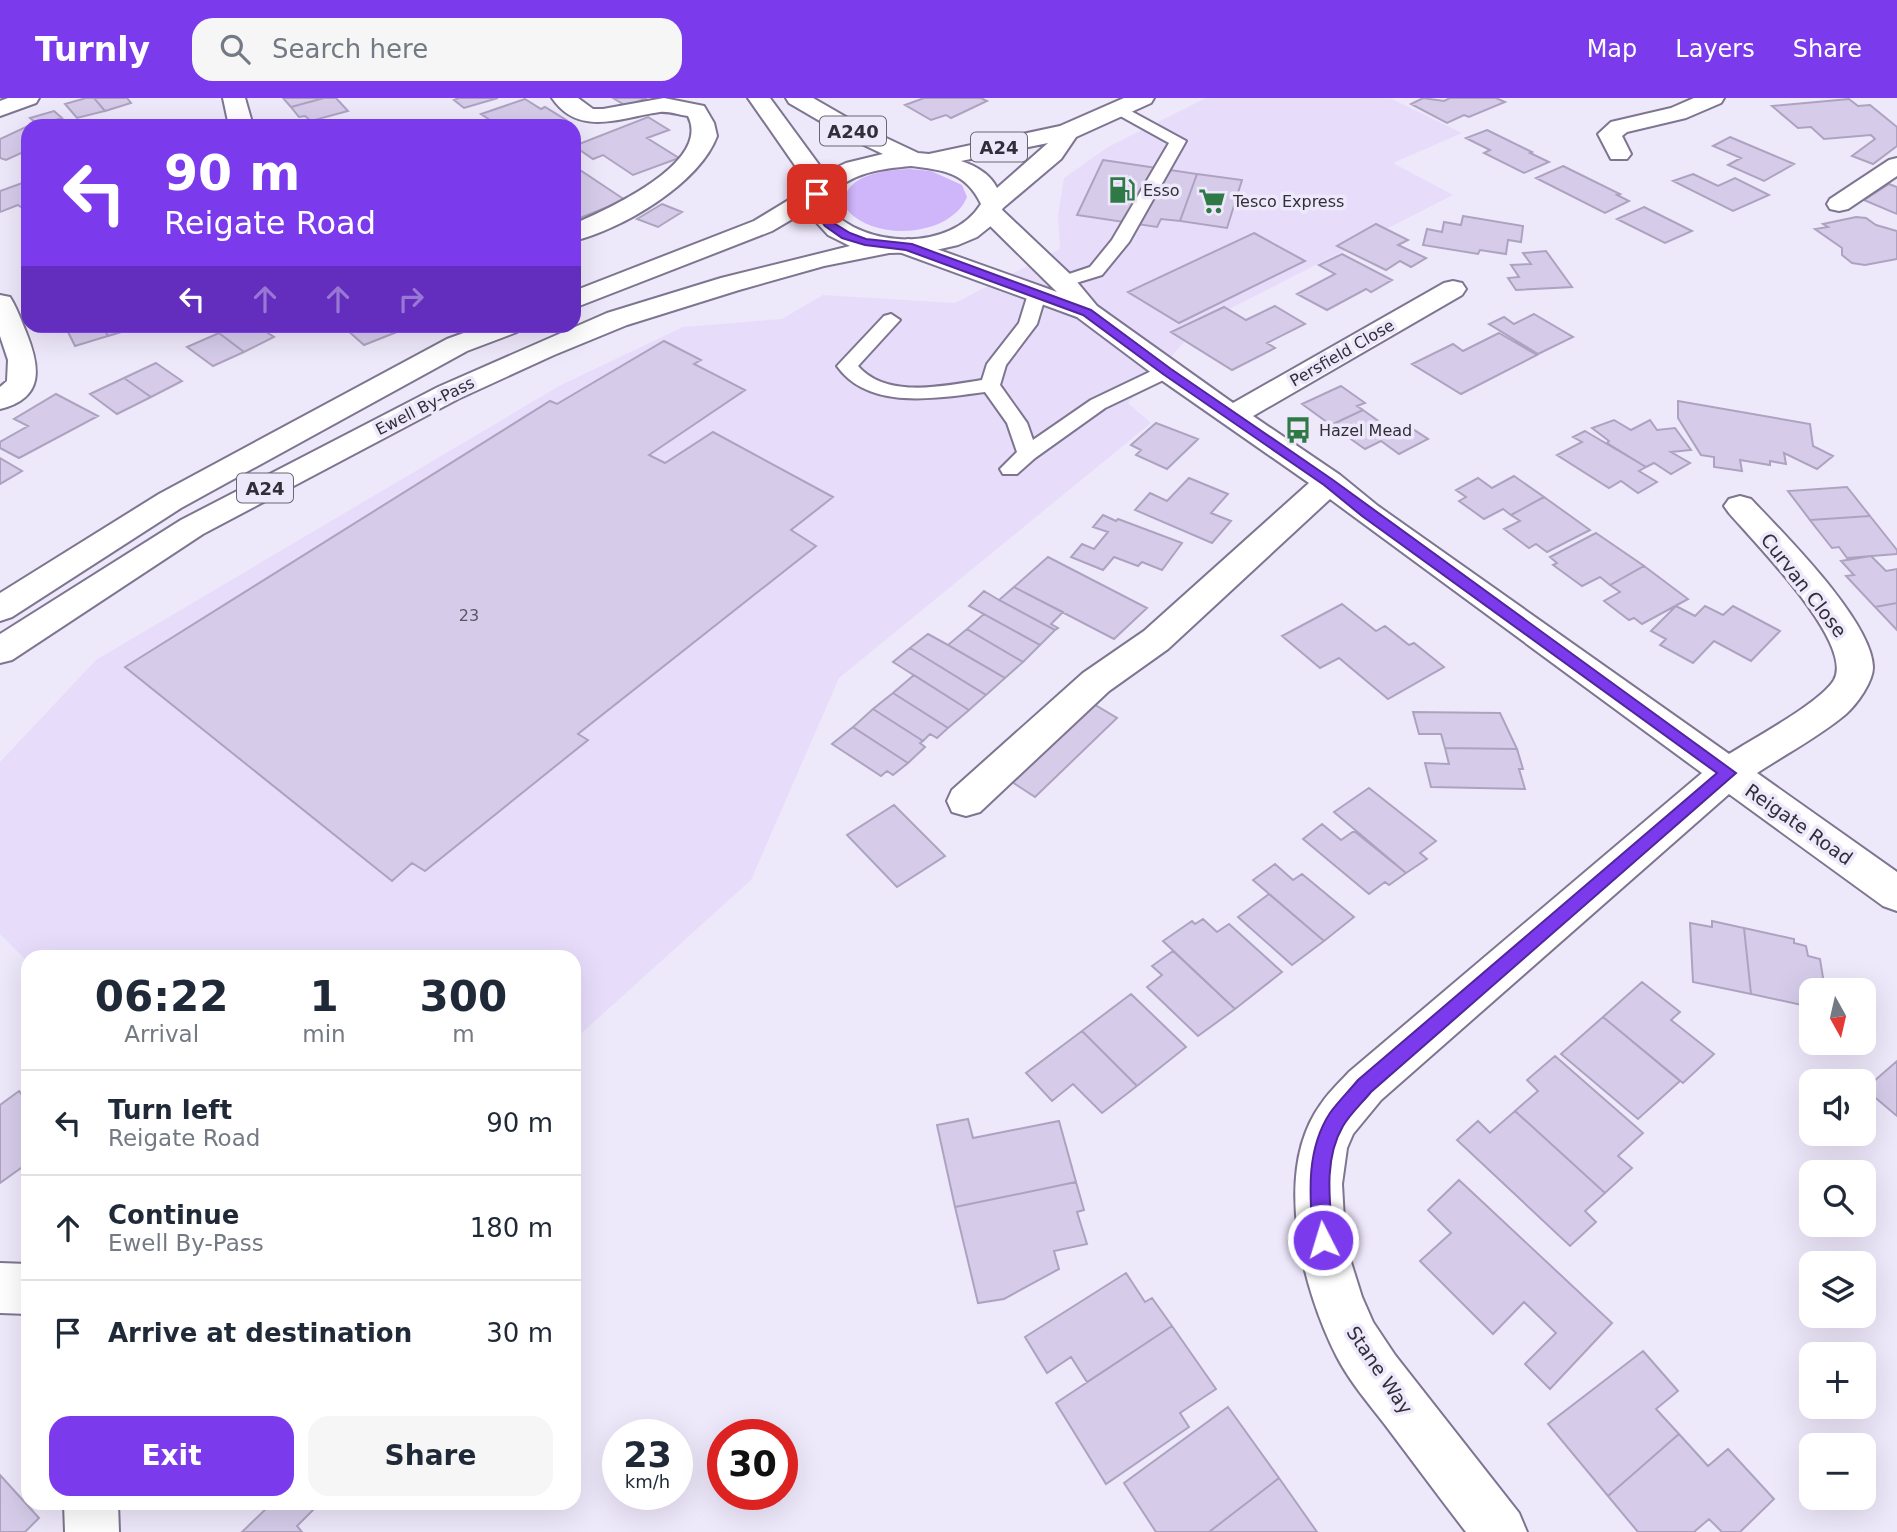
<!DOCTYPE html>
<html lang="en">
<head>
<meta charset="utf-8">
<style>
  :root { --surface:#fff; --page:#f6f6f7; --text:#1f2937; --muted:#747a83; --line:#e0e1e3; --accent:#7c3aed }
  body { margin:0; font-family:"DejaVu Sans",sans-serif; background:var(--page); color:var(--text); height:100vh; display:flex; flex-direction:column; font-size:26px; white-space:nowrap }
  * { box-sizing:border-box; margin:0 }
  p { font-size:23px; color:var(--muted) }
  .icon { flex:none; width:38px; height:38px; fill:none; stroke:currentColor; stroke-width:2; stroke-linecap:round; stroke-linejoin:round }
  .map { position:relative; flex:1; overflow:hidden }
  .side { position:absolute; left:21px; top:852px; width:560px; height:560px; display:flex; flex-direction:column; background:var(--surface); border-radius:21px; box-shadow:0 7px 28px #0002 }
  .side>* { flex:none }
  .hud { position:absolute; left:21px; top:21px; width:560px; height:214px; border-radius:21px; box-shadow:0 7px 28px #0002; background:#7c3aed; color:#fff; overflow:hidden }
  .needle { width:46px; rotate:172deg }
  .fabs { position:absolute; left:1799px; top:880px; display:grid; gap:14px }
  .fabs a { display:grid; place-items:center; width:77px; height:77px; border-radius:14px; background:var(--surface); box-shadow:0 7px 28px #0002; font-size:35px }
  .speed { position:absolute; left:602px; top:1321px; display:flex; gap:14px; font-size:35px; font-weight:700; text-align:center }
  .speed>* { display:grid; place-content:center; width:91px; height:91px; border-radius:50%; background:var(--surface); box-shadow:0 7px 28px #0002; line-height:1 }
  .speed small { font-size:18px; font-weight:400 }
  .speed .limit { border:10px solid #d22; background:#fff; color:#111 }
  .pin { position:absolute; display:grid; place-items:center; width:60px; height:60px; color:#fff; margin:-30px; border-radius:14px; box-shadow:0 4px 10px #0006 }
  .me { position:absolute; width:77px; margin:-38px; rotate:355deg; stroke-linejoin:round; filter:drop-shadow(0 0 5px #0008) }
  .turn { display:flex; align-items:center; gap:24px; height:147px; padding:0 28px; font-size:32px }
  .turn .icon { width:91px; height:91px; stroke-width:2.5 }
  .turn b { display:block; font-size:49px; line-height:60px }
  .lanes { display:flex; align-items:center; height:66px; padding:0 28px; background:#0003; justify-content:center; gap:35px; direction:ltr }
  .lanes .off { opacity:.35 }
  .eta { display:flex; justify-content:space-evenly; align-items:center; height:119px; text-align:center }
  .eta b { font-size:42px; font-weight:600; line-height:49px }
  .primary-button { display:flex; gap:14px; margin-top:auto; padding:14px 28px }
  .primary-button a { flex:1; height:80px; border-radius:21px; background:var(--accent); color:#fff; font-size:28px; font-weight:600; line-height:80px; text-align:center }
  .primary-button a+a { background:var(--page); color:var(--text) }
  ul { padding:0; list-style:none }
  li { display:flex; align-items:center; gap:21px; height:105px; padding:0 28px; border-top:2px solid var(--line) }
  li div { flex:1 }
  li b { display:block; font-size:26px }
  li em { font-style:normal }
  header { display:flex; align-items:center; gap:42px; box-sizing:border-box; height:98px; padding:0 35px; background:var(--accent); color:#fff }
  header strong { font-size:33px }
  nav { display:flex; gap:38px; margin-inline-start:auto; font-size:24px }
  .search { width:490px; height:63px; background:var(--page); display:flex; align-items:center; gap:18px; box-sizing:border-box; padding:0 24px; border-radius:21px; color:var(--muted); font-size:26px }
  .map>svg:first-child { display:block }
</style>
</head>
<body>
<header>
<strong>Turnly</strong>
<div class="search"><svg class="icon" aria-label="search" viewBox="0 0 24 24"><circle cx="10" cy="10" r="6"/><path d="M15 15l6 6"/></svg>Search here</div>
<nav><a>Map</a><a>Layers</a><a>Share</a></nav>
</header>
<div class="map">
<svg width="1897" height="1434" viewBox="0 0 1897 1434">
  <rect width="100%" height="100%" fill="#eee8fb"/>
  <path fill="#e7ddfb" d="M1206,0H1390L1462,35L1393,65L1453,97L1202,225L1128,305L1151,325L839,580L751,782L574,942V859H28V864L0,836V664L96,562L561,287L683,229L782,221L823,197L955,205L1060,151L1058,117L1064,80L1108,49Z"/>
  <path fill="#cfb5fa" d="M909,71L931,73L962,87L967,99C951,138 878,144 849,114C845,110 844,105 845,100C850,75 889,72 909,71Z"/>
  <path fill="#d6ccea" stroke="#ada3c0" stroke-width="2" d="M86,0H94L105,13L77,20L65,6Z
    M94,0H127L131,5L105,13Z
    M283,0H324L291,9Z
    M324,0H336L348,13L311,23L305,18L299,19L291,9Z
    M459,0H498L464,10L454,2Z
    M613,0H647L626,8Z
    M924,0H981L987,3L951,20L946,17L931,22L905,7Z
    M1423,0L1444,3L1450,0H1496L1505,4L1469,19L1464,17L1447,25L1411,6Z
    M525,1L541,11L545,9L566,22L562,24L568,28H499L481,16Z
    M1849,1L1858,8L1870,7L1897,29V48L1873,66L1852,58L1875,41L1871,37L1824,41L1811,29L1798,30L1772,8Z
    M54,13L62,20L38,27L30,20Z
    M648,19L669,32L647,40L679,60L633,77L603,57L593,61L574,48Z
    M171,22L178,28L193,23L205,28H155Z
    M26,29L28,52L6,62L0,60V41Z
    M1487,32L1532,54L1530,55L1549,64L1524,75L1484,55L1490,52L1466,40Z
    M1730,39L1794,66L1764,83L1728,67L1741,60L1713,48Z
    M1103,62L1197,76L1180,123L1161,121L1157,129L1077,117Z
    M574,68L625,102L575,122Z
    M1563,68L1620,96L1617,97L1629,103L1605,115L1536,80Z
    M1197,76L1242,82L1227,130L1180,123Z
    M1693,76L1718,88L1735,80L1769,97L1733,113L1673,83Z
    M28,83V111L25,112L18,107L0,114V93Z
    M1889,86L1897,89V116L1864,102Z
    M662,106L682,114L658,129L637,121Z
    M1644,109L1692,133L1665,145L1617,121Z
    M1463,118L1523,128L1521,144L1508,142L1506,156L1480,152L1478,156L1423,147L1427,131L1442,134L1444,124L1461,127Z
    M1856,119L1866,120L1876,127L1897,133V161L1865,167L1852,165L1842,157V150L1815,131L1828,129L1823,126Z
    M1376,126L1408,142L1398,147L1426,160L1411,169L1400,163L1386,172L1337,148Z
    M1254,135L1305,163L1179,225L1128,194Z
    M1546,153L1572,189L1516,192L1508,180L1519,179L1511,167L1531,166L1523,155Z
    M1342,156L1392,182L1371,194L1366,191L1327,212L1297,196L1335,176L1319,167Z
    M1275,208L1305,226L1267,245L1275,250L1232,272L1171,234L1224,209L1246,222Z
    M1534,216L1573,239L1538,256L1489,226L1504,219L1514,226Z
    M65,228H102L108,238L75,248Z
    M102,228H138V229L108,238Z
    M234,228H257L274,239L244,254L219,235Z
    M359,228H412L364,247L347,232Z
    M219,235L244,254L213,268L187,249Z
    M1499,235L1537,257L1461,296L1412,266L1453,246L1463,253Z
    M664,243L701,262L694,266L745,292L649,357L665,365L713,334L833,399L791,432L816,448L578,636L588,642L425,773L412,765L392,783L125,569L550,303L557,306Z
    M156,265L182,283L151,299L124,280Z
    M124,280L151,299L117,316L90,296Z
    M1341,288L1365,305L1357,308L1363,312L1331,327L1302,306Z
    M56,296L98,318L19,360L0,350V344L28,328L14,321Z
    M1678,303L1810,326L1813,348L1833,358L1817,371L1784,355L1786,366L1770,363V367L1740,362L1742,373L1714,369V359L1701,357L1678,320Z
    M1363,312L1394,334L1408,328L1428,341L1399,356L1381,343L1365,351L1331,327Z
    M1614,322L1631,332L1650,322L1657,332L1675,330L1691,352L1671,354L1690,365L1671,376L1654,365L1646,369L1607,345L1609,343L1592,330Z
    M1156,325L1198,341L1167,371L1136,357L1141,352L1131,347Z
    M1585,333L1646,369L1639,373L1657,384L1638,395L1621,383L1609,390L1557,357L1582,344L1573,339Z
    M0,360L22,373L0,386Z
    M1514,378L1544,399L1511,417L1503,411L1484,421L1459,403L1466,399L1456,392L1478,380L1492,390Z
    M1189,380L1228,396L1211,415L1231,423L1212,445L1135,412L1150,395L1167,403Z
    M1847,389L1870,418L1810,422L1788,393Z
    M1544,399L1590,432L1547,454L1536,446L1529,450L1504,431L1520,423L1511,417Z
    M1103,417L1116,423L1118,421L1182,445L1162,472L1142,464L1138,468L1114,459L1103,472L1071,459L1082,446L1094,451L1108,434L1093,429Z
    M1870,418L1897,452V456L1847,460L1839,449L1832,450L1810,422Z
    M1596,435L1644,468L1610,487L1600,479L1582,488L1553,467L1557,465L1550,459Z
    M1871,458L1886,473L1897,471V505L1875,509L1846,478L1854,477L1841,463Z
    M1048,459L1147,510L1114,541L1014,489Z
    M1644,468L1688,501L1642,526L1634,520L1629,522L1604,503L1620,494L1610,487Z
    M1014,489L1063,514L1051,526L1058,530L1055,532L999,502Z
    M984,493L999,502L1055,532L1040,547L969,508Z
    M1897,505V532L1875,509Z
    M1342,506L1376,533L1385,528L1409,547L1414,545L1444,569L1388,601L1339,560L1320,570L1282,538Z
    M1676,508L1695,518L1705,508L1723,517L1733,508L1780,533L1751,563L1714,543L1693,565L1660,547L1666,541L1651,533Z
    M984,516L1040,547L1023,564L967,531Z
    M967,531L1023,564L1005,580L948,547Z
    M928,536L948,547L1005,580L986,597L910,550Z
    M910,550L986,597L969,612L893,564Z
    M914,577L969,612L948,630L893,595Z
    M893,595L948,630L937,640L930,636L923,643L873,611Z
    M1092,605L1117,620L1035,699L1009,682Z
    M873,611L923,643L920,645L925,649L908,665L853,629Z
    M1413,614L1500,615L1517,651L1445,650L1441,636H1419Z
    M853,629L908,665L893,677L887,673L881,678L832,646Z
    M1445,650L1517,651L1523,671H1519L1525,691L1431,689L1425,665L1449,666Z
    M1369,690L1436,743L1420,755L1427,761L1406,775L1334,714Z
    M894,707L945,758L897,789L847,737Z
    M1322,726L1341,742L1354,733L1406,775L1389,787L1385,784L1369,796L1303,741Z
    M1275,766L1293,782L1302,776L1354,819L1324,843L1253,782Z
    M1269,796L1324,843L1292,867L1238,819Z
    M1203,821L1217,834L1229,826L1282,874L1235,911L1163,843L1192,823L1195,826Z
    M1712,823L1744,830L1751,896L1693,884L1690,825L1712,829Z
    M1744,830L1794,841V845L1806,848L1808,858L1820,861L1825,892H1811V909L1751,896Z
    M1173,853L1235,911L1198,938L1147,889L1162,877L1152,868Z
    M1642,884L1680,914L1671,922L1714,956L1683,985L1603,919Z
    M1131,896L1186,949L1137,988L1082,933Z
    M1603,919L1680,983L1638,1021L1561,956Z
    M1082,933L1137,988L1102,1015L1073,986L1052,1003L1026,975Z
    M1555,958L1643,1035L1618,1058L1632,1070L1605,1095L1515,1013L1538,993L1527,982Z
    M1897,963V1018L1865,991Z
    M19,993L28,1004V1065L0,1085V1007Z
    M1515,1013L1605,1095L1585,1113L1596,1124L1570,1148L1457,1042L1478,1023L1490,1035Z
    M968,1021L973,1040L1059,1023L1076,1084L955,1109L937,1027Z
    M1459,1082L1612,1225L1550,1291L1525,1266L1556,1235L1524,1204L1493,1236L1420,1163L1451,1135L1428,1112Z
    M1076,1084L1084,1112L1077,1114L1087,1146L1054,1153L1059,1171L1004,1201L978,1205L955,1109Z
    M1126,1175L1145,1204L1152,1200L1172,1228L1087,1284L1071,1259L1047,1275L1025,1239Z
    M1172,1228L1216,1291L1180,1315L1189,1329L1106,1386L1056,1305Z
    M1643,1253L1678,1293L1656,1311L1679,1336L1608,1398L1548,1326Z
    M1228,1309L1279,1380L1209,1434H1156L1124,1385Z
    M1679,1336L1708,1368L1728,1351L1774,1401L1740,1434H1722L1709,1421L1694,1434H1638L1608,1398Z
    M0,1377L39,1420L25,1434H0Z
    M1279,1380L1317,1434H1209Z
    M272,1405H318L319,1406L297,1428L302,1434H242Z"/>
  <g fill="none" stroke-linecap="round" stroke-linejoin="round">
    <defs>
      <path id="lane" d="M1118,6L1186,43L1129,144L1102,177L1063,189L1057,188L1054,184L1057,180L1090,169L1112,142L1169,45L1113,14L1110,11Z
        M1037,191L1046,196L1037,226L1006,267L1000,287L1027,325L1033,342L1091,302L1160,269L1167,267L1177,273L1174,277L1105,310L1035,360L1017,376H1003L1000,371L1017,354L1007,325L985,294C937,300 869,313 837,268L884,218L891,216L900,222L858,268C887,301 943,288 982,282L987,266L1019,225L1028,196Z"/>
      <path id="street" d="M8,0H39L36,5L0,18V3Z
        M223,0H245L253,28H229Z
        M552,0H578L593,11H603L664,0L704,8L714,25L717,38C699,86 622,131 574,143V126C608,111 712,65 688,18C679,17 669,13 660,14C622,19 579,40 552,0Z
        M1694,0H1724L1721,5L1686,20L1627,34L1622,38L1631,56L1627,61H1611L1598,36L1611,24L1671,10Z
        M1897,60V78L1848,111L1839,113L1830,111L1827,106L1830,101L1889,62Z
        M990,107L999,109L1072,178L1097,208L1233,305L1444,185L1453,183L1462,185L1466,191L1462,197L1253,318L1340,377L1378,408L1729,656C1754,640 1820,605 1834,582C1855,545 1753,443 1729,415L1724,408L1729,401L1740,398L1751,401C1783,435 1872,523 1873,569C1873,584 1857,606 1846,616C1820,638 1786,656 1757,675L1897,774V813L1883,808L1729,696L1381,1002L1353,1036L1347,1050L1342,1086L1344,1122L1350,1161L1362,1199L1373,1224L1395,1257L1519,1415L1527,1434H1466C1439,1399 1413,1364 1386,1328C1369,1306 1350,1284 1337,1259C1302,1191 1272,1073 1321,1006C1329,994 1340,984 1349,974L1702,675L1330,401L1168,551L1109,593L980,714L966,718L952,714L947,703L952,692L1083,575L1144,533L1309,385L1157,279L1077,219L899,154L895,149L899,144L908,141L917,144L1057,194L981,119L978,114L981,109Z
        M0,197L10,199C17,210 21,222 26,234C40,269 45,300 0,311V289L7,283L8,262L0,238Z
        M0,1165L28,1166V1216L0,1215Z
        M64,1405H118L119,1434H65Z"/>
      <path id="highway" d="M748,0H770L825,75L846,65L883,56L849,40L789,5L786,0H813L865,30L918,55L929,56L1060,28L1124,0H1154L1151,5L1076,39L1061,61L1003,110L992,127L977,139L958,147L927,154L889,155L824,168L739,192L627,227L554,257L458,301L203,436L12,562L0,565V536L181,422L438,289L607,215L721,180L850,148L828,137L806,113L772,133L574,210V193L754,123L810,89ZM1048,45L997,90C990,76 976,68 961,63ZM911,68C943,72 966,74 981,106C951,154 864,151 829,110V98C852,74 880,71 911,68Z
        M483,228H521L517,234L467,253L181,410L12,519L0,523V495L159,396L447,241Z"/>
    </defs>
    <use href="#lane" stroke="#7e7590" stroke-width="4"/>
    <use href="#street" stroke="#7e7590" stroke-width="4"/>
    <use href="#highway" stroke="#7e7590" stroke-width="4"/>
    <use href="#lane" fill="#fff" fill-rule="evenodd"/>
    <use href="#street" fill="#fff" fill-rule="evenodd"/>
    <use href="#highway" fill="#fff" fill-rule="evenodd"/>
  </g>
  <path fill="#7c3aed" stroke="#51269a" stroke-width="2" d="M814,93L822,96V111L832,124L850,135L866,141L912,146L1091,212L1171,271L1333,382L1736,675L1371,994C1362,1005 1350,1016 1343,1028C1323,1062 1330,1105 1333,1142L1330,1148L1323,1151L1316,1148L1313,1142C1310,1099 1305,1053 1330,1015C1338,1004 1349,993 1358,982L1717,675L1362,418L1324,387L1163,276L1083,217L906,152L865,147L842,140L825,128L812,111Z"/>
  <defs>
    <symbol id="fuel-bare" viewBox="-9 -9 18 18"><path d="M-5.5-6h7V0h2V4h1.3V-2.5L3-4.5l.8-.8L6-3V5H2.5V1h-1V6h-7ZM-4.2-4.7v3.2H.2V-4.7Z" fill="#2f7947" stroke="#eee8fb" stroke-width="2.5" paint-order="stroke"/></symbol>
    <symbol id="supermarket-bare" viewBox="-9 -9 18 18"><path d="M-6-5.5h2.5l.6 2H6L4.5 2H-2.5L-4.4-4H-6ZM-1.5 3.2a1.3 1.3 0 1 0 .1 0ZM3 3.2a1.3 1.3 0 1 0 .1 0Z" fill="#2f7947" stroke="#eee8fb" stroke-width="2.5" paint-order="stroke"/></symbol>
    <symbol id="bus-bare" viewBox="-9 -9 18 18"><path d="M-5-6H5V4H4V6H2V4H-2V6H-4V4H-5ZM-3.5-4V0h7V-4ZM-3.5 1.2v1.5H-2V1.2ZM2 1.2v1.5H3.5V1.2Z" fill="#2f7947" stroke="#eee8fb" stroke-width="2.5" paint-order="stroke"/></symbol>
  </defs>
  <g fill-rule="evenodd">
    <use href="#fuel-bare" x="1103" y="73" width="38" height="38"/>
    <use href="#supermarket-bare" x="1193" y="84" width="38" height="38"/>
    <use href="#bus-bare" x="1279" y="313" width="38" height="38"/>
  </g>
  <g text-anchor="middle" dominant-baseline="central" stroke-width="7" stroke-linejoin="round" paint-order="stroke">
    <g font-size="16" fill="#322e39" stroke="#eee8fb" text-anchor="start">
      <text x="1143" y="92">Esso</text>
      <text x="1233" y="103">Tesco Express</text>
      <text x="1319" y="332">Hazel Mead</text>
    </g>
    <g font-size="16" fill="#322e39" stroke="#eee8fb">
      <text transform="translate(1342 255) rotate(-30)">Persfield Close</text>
      <text transform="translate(425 308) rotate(-27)">Ewell By-Pass</text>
    </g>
    <g font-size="16" fill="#5b5665">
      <text x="469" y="517">23</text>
    </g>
    <g fill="#eee8fb" stroke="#6a6673" stroke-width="2">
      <rect x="820" y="18.5" width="66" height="29" rx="5"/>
      <rect x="971" y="34.5" width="56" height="29" rx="5"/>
      <rect x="237" y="375.5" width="56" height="29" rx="5"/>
    </g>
    <g font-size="18" font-weight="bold" fill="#322e39">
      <text x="853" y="33">A240</text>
      <text x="999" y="49">A24</text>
      <text x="265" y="390">A24</text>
    </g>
    <g font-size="19" fill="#322e39" stroke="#eee8fb">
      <text transform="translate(1804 487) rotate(52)">Curvan Close</text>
      <text transform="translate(1799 726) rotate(35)">Reigate Road</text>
      <text transform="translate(1380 1272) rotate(56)">Stane Way</text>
    </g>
  </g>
</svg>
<div class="fabs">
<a><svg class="needle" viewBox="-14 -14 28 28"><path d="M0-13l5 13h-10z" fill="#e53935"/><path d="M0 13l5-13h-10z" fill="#747a83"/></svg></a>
<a><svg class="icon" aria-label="sound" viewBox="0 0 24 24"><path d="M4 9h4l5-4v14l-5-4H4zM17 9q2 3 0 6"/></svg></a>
<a><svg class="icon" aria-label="search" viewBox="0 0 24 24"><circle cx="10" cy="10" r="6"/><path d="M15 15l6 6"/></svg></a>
<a><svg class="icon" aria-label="layers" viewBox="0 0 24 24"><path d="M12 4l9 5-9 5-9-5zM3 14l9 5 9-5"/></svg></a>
<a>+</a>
<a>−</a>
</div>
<div class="speed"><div>23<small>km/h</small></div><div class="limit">30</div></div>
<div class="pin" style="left:817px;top:96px;background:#d93025"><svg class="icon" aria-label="arrive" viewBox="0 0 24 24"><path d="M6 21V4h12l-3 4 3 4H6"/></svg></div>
<svg class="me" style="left:1323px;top:1142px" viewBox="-20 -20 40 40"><circle r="17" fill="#7c3aed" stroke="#fff" stroke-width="3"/><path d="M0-11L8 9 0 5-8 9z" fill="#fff"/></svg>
<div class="hud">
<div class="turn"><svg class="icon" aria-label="left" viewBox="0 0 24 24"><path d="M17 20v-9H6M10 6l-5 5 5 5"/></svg><div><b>90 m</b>Reigate Road</div></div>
<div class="lanes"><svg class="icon" aria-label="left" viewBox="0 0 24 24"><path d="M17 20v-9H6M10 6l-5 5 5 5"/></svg><svg class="icon off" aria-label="ahead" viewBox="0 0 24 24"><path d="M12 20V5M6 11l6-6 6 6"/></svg><svg class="icon off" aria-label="ahead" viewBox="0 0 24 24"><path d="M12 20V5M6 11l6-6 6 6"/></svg><svg class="icon off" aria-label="right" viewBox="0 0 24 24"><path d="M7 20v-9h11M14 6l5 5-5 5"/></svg></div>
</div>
<section class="side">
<div class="eta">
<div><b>06:22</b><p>Arrival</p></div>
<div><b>1</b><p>min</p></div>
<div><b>300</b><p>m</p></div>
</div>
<ul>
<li><svg class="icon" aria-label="left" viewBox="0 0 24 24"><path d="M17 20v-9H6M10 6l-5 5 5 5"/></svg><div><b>Turn left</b><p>Reigate Road</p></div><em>90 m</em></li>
<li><svg class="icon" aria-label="ahead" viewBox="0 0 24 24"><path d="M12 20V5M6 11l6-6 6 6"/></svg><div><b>Continue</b><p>Ewell By-Pass</p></div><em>180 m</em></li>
<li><svg class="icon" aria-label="arrive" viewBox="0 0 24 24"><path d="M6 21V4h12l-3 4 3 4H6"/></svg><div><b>Arrive at destination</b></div><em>30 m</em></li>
</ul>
<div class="primary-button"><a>Exit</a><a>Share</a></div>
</section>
</div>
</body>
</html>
